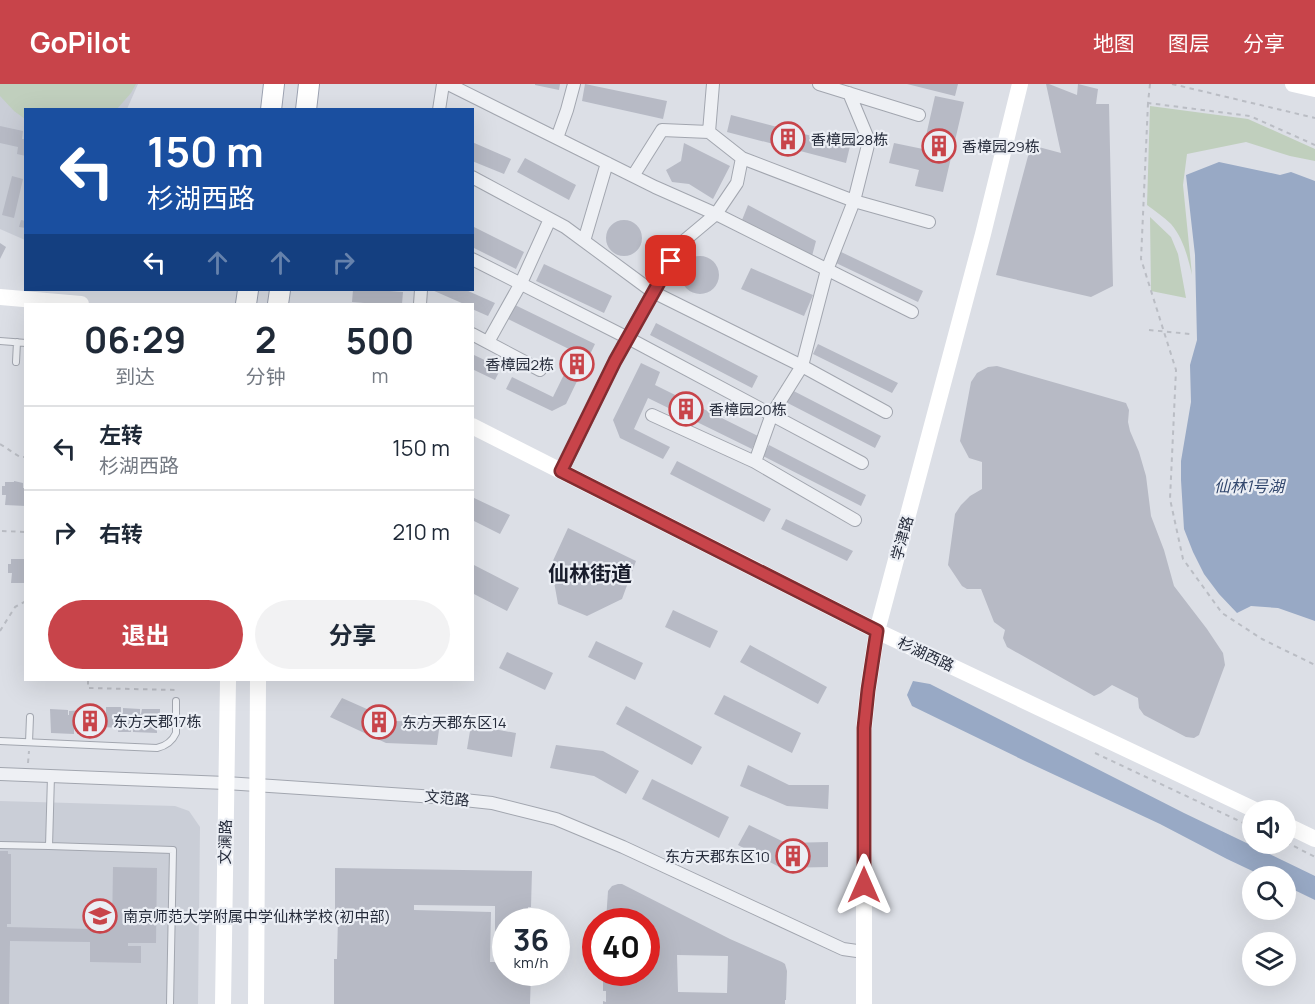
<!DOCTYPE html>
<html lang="zh">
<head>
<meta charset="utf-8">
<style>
  :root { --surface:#fff; --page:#f2f2f3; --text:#1f2937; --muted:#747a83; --line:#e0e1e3; --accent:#c8444a }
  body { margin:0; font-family:Manrope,"Noto Sans SC",sans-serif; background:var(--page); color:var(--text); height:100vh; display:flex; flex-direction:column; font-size:22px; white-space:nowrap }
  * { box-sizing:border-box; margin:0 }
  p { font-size:20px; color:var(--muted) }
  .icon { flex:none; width:33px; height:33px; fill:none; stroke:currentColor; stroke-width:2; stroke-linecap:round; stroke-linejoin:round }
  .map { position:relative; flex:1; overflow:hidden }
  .panel { position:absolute; left:24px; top:219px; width:450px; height:378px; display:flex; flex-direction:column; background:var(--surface); border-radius:0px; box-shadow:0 6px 24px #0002 }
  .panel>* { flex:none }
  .hud { position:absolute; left:24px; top:24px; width:450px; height:183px; border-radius:0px; box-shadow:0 6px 24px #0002; background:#1a4fa0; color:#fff; overflow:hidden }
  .buttons { position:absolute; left:1242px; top:716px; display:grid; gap:12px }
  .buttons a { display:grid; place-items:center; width:54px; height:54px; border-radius:50%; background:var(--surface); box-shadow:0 6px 24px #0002; font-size:30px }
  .speed { position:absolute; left:492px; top:824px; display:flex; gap:12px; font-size:30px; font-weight:700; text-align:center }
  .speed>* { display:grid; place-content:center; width:78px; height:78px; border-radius:50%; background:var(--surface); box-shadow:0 6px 24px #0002; line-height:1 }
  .speed small { font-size:15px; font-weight:400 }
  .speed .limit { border:9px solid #d22; background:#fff; color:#111 }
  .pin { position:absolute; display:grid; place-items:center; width:51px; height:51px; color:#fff; margin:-26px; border-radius:12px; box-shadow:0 3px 9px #0006 }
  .me { position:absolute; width:66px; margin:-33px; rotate:0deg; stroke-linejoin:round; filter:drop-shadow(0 0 4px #0008) }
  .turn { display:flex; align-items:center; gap:21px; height:126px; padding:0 24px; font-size:27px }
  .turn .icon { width:78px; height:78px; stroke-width:2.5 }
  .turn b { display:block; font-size:42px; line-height:51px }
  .lanes { display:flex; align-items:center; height:57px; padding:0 24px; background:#0003; justify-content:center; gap:30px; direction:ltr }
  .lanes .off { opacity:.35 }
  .eta { display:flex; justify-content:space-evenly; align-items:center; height:102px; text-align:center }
  .eta b { font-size:36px; font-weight:700; line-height:42px }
  .button { display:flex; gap:12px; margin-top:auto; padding:12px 24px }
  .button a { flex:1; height:69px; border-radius:36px; background:var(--accent); color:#fff; font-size:24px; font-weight:700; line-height:69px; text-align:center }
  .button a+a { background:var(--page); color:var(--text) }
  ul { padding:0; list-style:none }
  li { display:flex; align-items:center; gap:18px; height:84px; padding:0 24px; border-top:2px solid var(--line) }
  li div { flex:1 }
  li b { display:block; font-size:22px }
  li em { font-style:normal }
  header { display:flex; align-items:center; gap:36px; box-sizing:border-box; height:84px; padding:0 30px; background:var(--accent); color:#fff }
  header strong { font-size:28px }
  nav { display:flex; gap:33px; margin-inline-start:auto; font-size:21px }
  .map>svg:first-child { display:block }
</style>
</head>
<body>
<header>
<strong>GoPilot</strong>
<nav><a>地图</a><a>图层</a><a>分享</a></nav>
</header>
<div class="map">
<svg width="1315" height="920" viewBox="0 0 1315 920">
  <rect width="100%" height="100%" fill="#dcdfe6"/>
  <path fill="#caced7" d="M0,0H138L127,25L26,26L25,156L0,145Z
    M0,717L175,722L189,727L200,743L198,920H0Z"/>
  <path fill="#c0cfbd" d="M0,0H136L131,9L117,25L26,26L25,35L14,27L0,12Z
    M1150,22L1248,35L1315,65V77L1290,72L1246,58L1187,70L1183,101L1192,191C1188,173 1183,154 1171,140C1164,133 1155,127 1147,121Z
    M1150,133L1171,153L1178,170L1186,214L1151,207Z"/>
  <path fill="#98a9c5" d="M1219,78L1280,91L1291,88L1315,97V537L1278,524L1251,522L1237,529L1219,510L1204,490L1193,468L1184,445L1181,396V377L1191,318L1190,281L1197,256L1195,171L1186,91Z
    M913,597L930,600L1184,729L1315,792V816L1286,802V792H1263L1227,775L1160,740L1027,678L912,622L907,611Z"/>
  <path fill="#b7bac5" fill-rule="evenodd" d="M535,0H560L559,6L535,1Z
    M585,0L667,17L663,35L582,17Z
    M907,0H958L955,12Z
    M1046,0H1049L1077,11L1078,0L1098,5L1096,20H1109L1113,202L1091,213L996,191L1031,61L1061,69Z
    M935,12L964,18L943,108L915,102L919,86L889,79L894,59L923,65Z
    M731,31L850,62L846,79L727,48Z
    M0,42L23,47L22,55H26V72L17,70L18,63L0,59Z
    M472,58L511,75L504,90L472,77Z
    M684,59L730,82L713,115L689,100L672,98L666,86L681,77Z
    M525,74L576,101L569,116L517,88Z
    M12,92L23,95L14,134L2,131Z
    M748,121L816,157L812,172L742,136Z
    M606 154a18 18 0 1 1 36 0a18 18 0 1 1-36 0Z
    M21,136L26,137V144L19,143Z
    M472,142L524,168L516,185L472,163Z
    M0,159L6,163L0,175Z
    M839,167L923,207L918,218L834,178Z
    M681 191a19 19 0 1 1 38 0a19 19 0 1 1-38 0Z
    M544,180L612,212L604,229L536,197Z
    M751,184L813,211L804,232L741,205Z
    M353,206H376L403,208L402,220H377L352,218Z
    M432,206H466L495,219L488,232L472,225V220H464Z
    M515,221L595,260L566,320L552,327L506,305L512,293L553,313L575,268L508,235Z
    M656,239L758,292L752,304L650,251Z
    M818,260L898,299L892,309L813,270Z
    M472,270L501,284L495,296L472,285Z
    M641,279L660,288L655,301L758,352L752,365L648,314L634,345L670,363L663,375L620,354L613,336Z
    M997,282L1126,319L1129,326L1128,338L1130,347L1139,368L1146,392L1151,432L1164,466L1174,502L1207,545L1223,569L1225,581L1199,651L1194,654L1186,653L1144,631L1139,624L1138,614L1112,601L1101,609L1094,612L1007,563L1003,554L1005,546L994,538L981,505H967L962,502L948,481L955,430L961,421L970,412L982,405V378L969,374L960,357L971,298L977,289L988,283Z
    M782,301L881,352L875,364L776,313Z
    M769,361L866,411L861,422L763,372Z
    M677,377L771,425L764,438L670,390Z
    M14,397L23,399V404H26V422L5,421L6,411H2V402H5V398H14Z
    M472,413L510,431L500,450L472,436Z
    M786,435L853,467L847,477L781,445Z
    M568,444L636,477L622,515L587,532L558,520L551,481Z
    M11,475H26V499H11L12,489H8V480H11Z
    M472,480L519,504L507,527L472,509Z
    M673,526L718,547L710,564L665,543Z
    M596,557L643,579L635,596L588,573Z
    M750,561L827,603L818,620L740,578Z
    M507,568L553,589L545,606L499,584Z
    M724,611L801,649L792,669L714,630Z
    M342,614L394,637L440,638L437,661L386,659L330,633Z
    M626,622L702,663L692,681L616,640Z
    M106,623H121V629H123V624L140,625V630H141L142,625H160V638H157V649L133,648V637H131V648H118L119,640H117V644L104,643V648H90V644H89L88,651H83V650H77V639H74V650L51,649L50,625L68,626V631H69V627L86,626V633H87V627H103V636H104V633H106Z
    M471,641L516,649L512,673L467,665Z
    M556,661L603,667L639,687L626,710L594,692L550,684Z
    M748,681L789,701H829L828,725L787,722L740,702Z
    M652,695L729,733L719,754L642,715Z
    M749,741L786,759L828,758V783L781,784L738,761Z
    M0,767H8V770H11V840H7V843L91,845L90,824H100L99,845H112L113,783L157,784L156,859H128V862H141V879L90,878V858L10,857L9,920H0Z
    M335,784L532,787L531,823H528V837H506V888H531L530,920H334V875H337L338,834H335ZM414,821L495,822V878H490L491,828L414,826Z
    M618,800H622L730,855L782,878L785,880L787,887L786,916H785V920H603V917L606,918V907H603V888H646V880H654L655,843H646V837H606L608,807L612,802ZM677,871L728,872L727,909L678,908Z"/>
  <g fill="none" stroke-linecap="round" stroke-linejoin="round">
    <defs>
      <path id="lane" d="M0,257L26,259
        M16,278L17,258
        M0,657L157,664C166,662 172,658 176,649V617
        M29,658L30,633
        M0,761L49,762L51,692
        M49,762L173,766L170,920"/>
      <path id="street" d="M448,0L655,103L716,130L912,228
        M819,0L919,31
        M439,26L443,0
        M557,54L567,26L574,0
        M742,74L854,117L929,138
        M633,92L662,46L709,48
        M472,93L565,143L653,208L802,282L886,328
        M584,157L607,79
        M472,175L628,254L862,379
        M420,220L421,206
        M472,250L540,286
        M488,258L521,199L550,135
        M652,331L755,378L855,436
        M755,378L772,330L802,282L827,186L854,117L869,57L849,9
        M561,388L615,277L679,161L716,130L737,99L742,74L709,48L713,0
        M0,690L226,699L436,713L492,719L556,735L623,763L843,865L864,868"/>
      <path id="primary" d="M271,26L274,0
        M306,26L309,0
        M246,220L248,206
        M278,220L280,206"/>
    </defs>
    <use href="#lane" stroke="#a2a6af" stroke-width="8"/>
    <use href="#street" stroke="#a2a6af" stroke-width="14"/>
    <use href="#primary" stroke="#9ca2b1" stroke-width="22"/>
    <path stroke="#babdc4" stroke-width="2" stroke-dasharray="4.5 4.5" stroke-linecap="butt" d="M1150,0L1148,19L1250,32L1315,61
      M1172,0L1315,34
      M1148,19L1141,175L1176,286L1170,415L1183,475L1222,529L1262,555L1315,581
      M1149,246L1190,250
      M0,360L20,373H26
      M2,447L26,448
      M0,547L15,523L26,517
      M88,596V604L176,606V608
      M1095,669L1252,743
      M28,679L29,667
      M1286,758L1315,773"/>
    <use href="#lane" stroke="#eef0f4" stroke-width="6"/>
    <use href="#street" stroke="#eef0f4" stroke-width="12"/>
    <path stroke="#fff" stroke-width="16" d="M1293,0L1315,5
      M0,213L81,220
      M472,342L877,547L1255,726
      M1286,741L1315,755
      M223,920L228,596
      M256,920L258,596
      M864,920V644L868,606L877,547L983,150L1020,0"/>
    <use href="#primary" stroke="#fff" stroke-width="20"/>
  </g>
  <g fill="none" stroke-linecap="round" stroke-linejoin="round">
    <defs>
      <path id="route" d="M671,177L615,277L561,387L877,547L868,606L864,644V801"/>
    </defs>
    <use href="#route" stroke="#822c30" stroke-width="15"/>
    <use href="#route" stroke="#c8444a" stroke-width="10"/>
  </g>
  <defs>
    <symbol id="building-ring" viewBox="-11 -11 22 22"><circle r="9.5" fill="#ebeef4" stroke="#c8444a" stroke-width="1.5"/><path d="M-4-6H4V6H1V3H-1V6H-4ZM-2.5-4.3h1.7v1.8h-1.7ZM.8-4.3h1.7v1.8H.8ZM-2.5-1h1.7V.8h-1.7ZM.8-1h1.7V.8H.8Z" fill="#c8444a"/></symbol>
    <symbol id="school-ring" viewBox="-11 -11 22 22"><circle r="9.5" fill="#ebeef4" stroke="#c8444a" stroke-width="1.5"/><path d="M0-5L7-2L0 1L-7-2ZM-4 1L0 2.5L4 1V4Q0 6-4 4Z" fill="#c8444a"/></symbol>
  </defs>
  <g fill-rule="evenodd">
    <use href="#building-ring" x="769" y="36" width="38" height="38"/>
    <use href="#building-ring" x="920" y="43" width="38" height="38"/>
    <use href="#building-ring" x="558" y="261" width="38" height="38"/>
    <use href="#building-ring" x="667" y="306" width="38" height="38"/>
    <use href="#building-ring" x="71" y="618" width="38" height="38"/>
    <use href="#building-ring" x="360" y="619" width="38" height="38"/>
    <use href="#building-ring" x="774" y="753" width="38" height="38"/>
    <use href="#school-ring" x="81" y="813" width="38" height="38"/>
  </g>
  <g text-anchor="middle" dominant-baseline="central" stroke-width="4.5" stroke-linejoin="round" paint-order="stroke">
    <g font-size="15" fill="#262c3b" stroke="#ebeef4" text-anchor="start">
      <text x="811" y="55">香樟园28栋</text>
      <text x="962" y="62">香樟园29栋</text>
      <text x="554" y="280" text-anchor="end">香樟园2栋</text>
      <text x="709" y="325">香樟园20栋</text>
      <text x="113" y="637">东方天郡17栋</text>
      <text x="402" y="638">东方天郡东区14</text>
      <text x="770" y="772" text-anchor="end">东方天郡东区10</text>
      <text x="123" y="832">南京师范大学附属中学仙林学校(初中部)</text>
    </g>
    <g font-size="15" fill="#262c3b" stroke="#ebeef4">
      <text transform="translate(902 454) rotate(-75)">学津路</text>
      <text transform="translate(926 570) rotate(25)">杉湖西路</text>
      <text transform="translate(447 714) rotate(6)">文范路</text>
      <text transform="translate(225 758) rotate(-89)">文澜路</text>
    </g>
    <g font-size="16" font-style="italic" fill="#32476d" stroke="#ebeef4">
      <text x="1249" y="402">仙林1号湖</text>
    </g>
    <g font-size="21" font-weight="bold" fill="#191d2c" stroke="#ebeef4">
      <text x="590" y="489">仙林街道</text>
    </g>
  </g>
</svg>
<div class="buttons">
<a><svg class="icon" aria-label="sound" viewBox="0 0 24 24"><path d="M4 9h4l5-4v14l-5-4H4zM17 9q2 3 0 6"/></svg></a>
<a><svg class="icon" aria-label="search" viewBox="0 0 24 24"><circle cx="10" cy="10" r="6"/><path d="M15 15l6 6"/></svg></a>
<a><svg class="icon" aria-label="layers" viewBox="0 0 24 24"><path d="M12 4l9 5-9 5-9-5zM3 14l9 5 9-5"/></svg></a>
</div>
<div class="speed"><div>36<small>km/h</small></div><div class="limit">40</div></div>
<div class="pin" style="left:671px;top:177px;background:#d93025"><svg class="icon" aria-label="arrive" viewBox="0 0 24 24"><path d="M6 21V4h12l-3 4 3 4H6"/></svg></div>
<svg class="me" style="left:864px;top:801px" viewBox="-20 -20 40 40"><path d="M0-17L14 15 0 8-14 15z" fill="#c8444a" stroke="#fff" stroke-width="4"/></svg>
<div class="hud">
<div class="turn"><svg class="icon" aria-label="left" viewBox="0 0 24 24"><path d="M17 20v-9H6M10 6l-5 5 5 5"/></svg><div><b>150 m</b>杉湖西路</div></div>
<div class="lanes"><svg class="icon" aria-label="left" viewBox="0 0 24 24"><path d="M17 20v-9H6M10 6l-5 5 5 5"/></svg><svg class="icon off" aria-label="ahead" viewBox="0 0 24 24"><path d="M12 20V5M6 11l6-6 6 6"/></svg><svg class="icon off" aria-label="ahead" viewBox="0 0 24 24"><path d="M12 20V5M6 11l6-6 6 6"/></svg><svg class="icon off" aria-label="right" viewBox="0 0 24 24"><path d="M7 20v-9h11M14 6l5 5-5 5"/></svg></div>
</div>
<section class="panel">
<div class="eta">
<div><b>06:29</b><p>到达</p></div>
<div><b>2</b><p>分钟</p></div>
<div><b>500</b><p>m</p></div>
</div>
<ul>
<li><svg class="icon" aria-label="left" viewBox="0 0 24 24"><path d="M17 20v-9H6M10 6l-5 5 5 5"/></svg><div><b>左转</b><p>杉湖西路</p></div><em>150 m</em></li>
<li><svg class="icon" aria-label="right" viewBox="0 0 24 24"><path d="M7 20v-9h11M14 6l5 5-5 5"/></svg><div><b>右转</b></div><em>210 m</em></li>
</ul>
<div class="button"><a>退出</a><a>分享</a></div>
</section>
</div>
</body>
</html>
